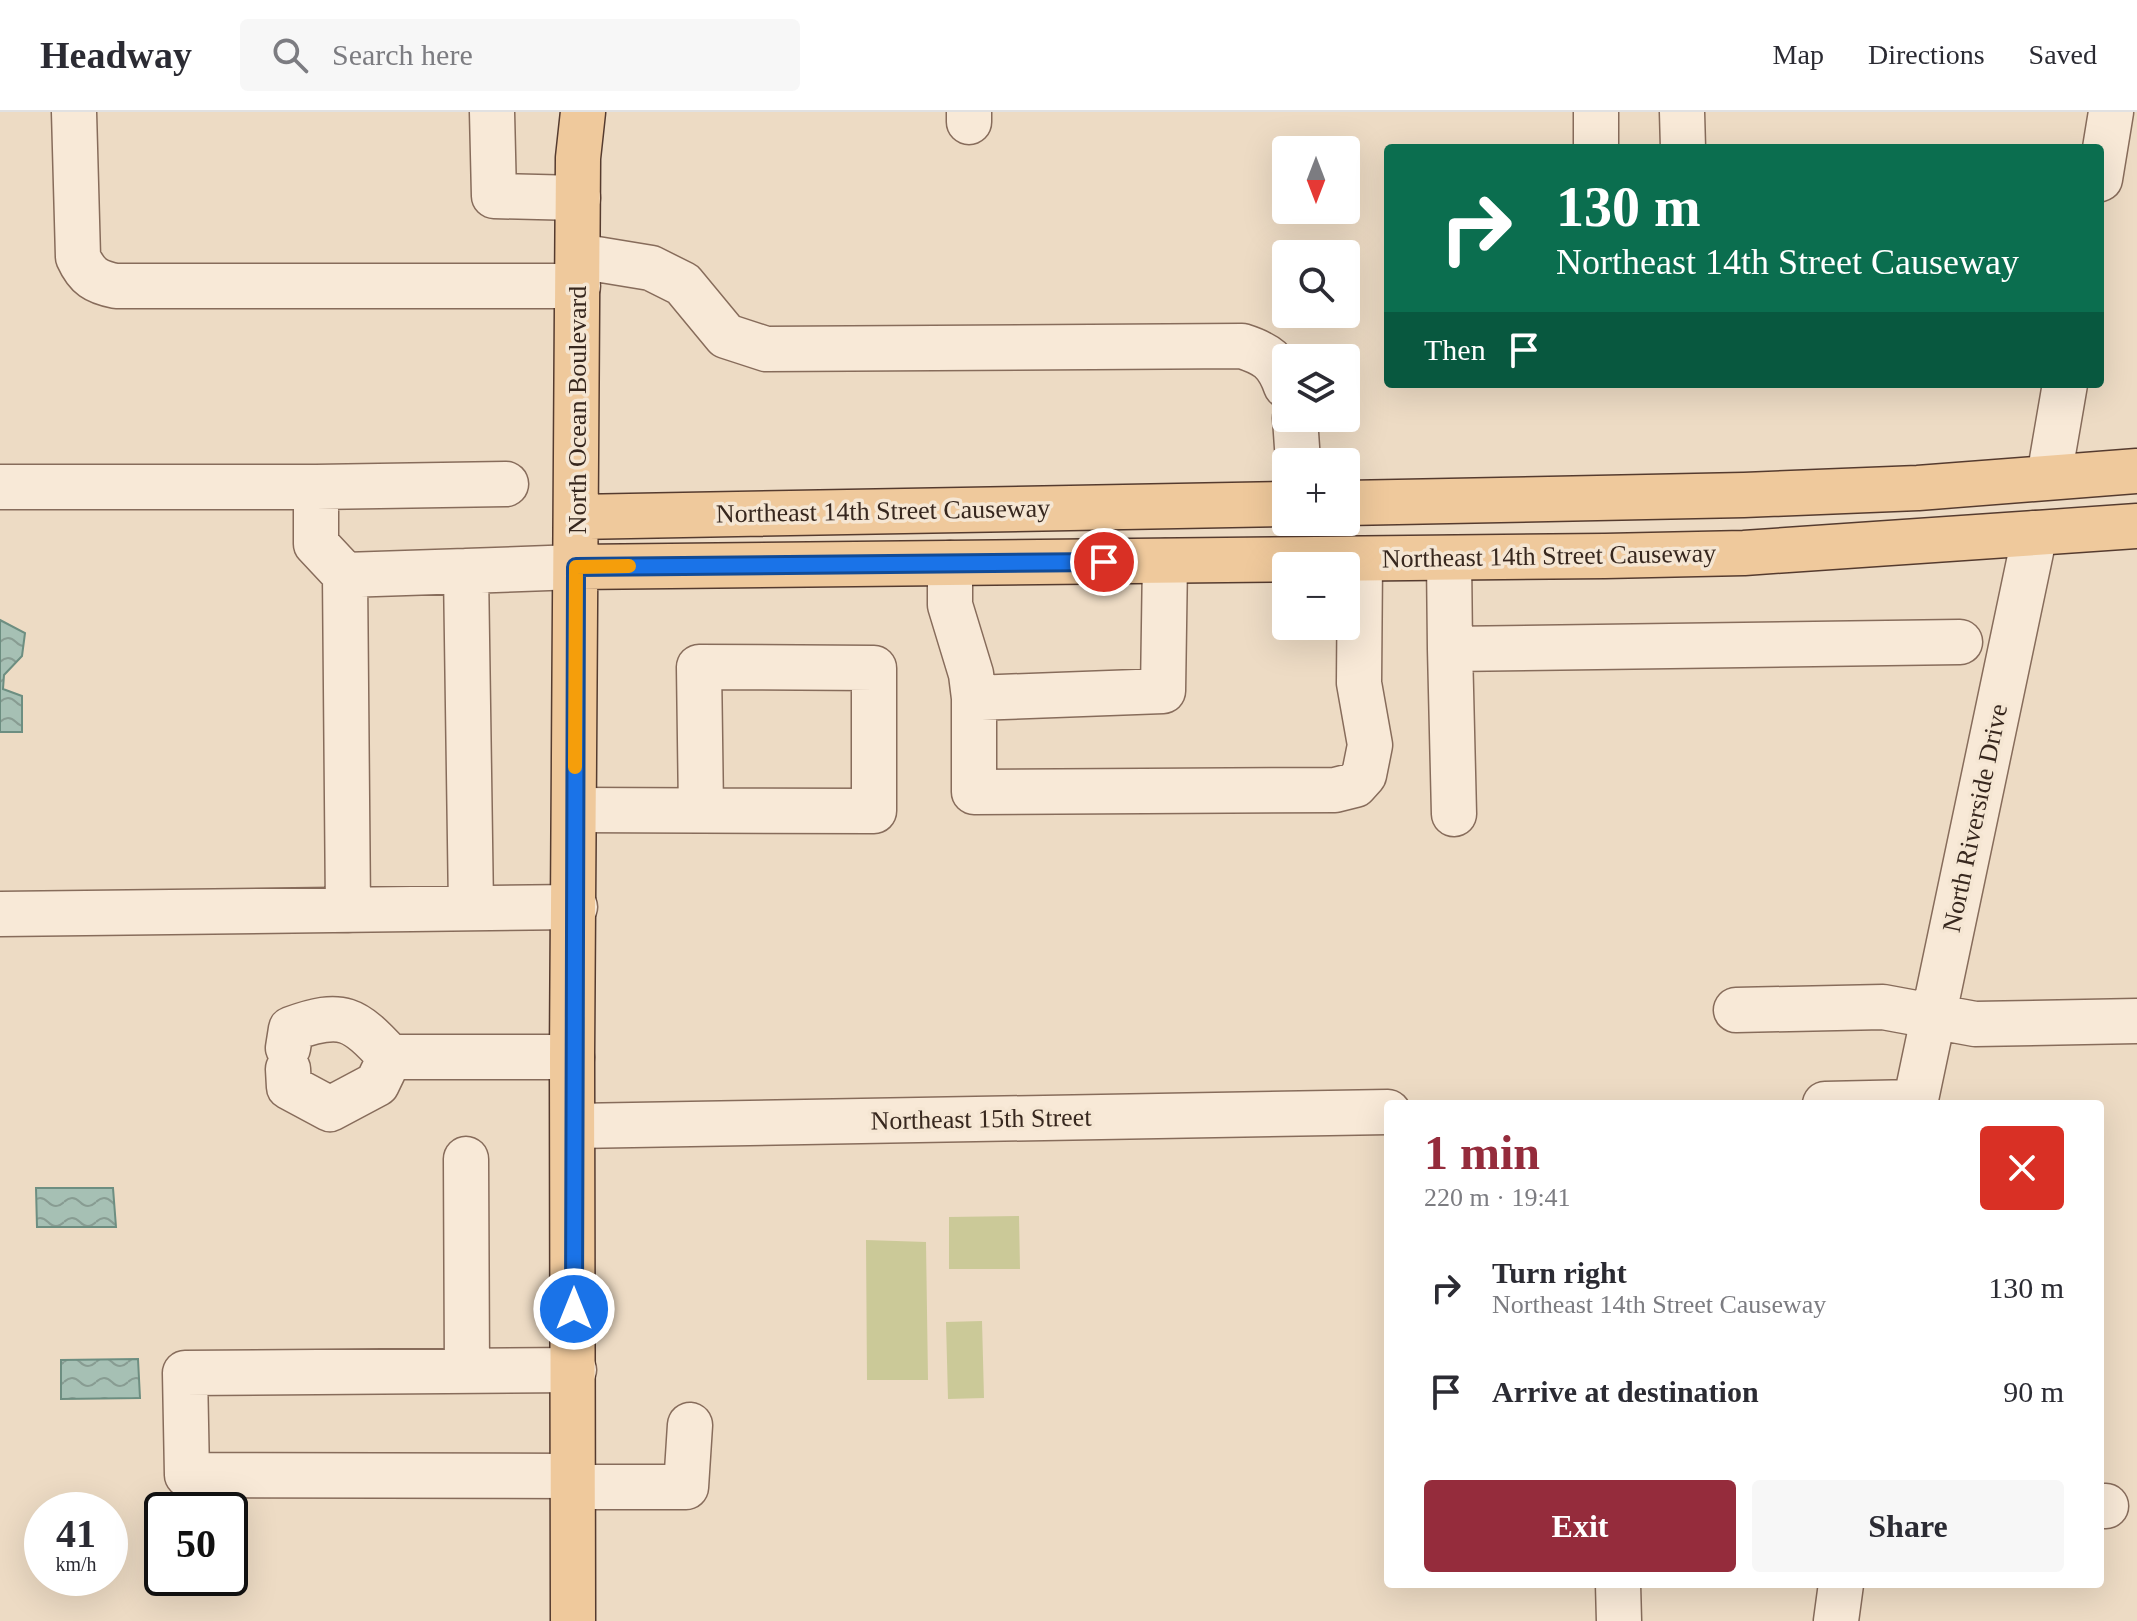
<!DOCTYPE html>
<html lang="en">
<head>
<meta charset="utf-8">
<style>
  :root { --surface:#fff; --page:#f7f7f7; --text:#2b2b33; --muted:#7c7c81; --line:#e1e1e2; --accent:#952c3c }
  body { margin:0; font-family:Georgia,serif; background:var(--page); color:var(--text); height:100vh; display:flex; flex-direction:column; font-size:30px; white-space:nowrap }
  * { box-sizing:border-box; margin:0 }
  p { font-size:26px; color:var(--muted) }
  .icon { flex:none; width:44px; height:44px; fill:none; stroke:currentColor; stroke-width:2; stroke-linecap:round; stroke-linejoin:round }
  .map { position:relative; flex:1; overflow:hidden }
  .side { position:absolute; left:1384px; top:988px; width:720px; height:488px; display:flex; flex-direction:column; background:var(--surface); border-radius:8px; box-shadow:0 8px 32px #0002 }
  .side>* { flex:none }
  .hud { position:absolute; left:1384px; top:32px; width:720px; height:244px; border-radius:8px; box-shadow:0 8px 32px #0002; background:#0b6e4f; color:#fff; overflow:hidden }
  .needle { width:52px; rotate:180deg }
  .tools { position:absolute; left:1272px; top:24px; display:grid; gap:16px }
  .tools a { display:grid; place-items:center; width:88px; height:88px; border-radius:8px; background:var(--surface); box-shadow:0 8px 32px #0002; font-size:40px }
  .speed { position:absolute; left:24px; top:1380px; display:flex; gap:16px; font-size:40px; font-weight:700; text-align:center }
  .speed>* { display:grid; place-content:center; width:104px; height:104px; border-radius:50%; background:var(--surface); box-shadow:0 8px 32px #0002; line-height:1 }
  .speed small { font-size:20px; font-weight:400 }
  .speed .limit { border:4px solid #111; border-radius:12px; background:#fff; color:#111 }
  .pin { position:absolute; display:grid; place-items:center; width:68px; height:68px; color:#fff; margin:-34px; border:4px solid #fff; border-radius:50%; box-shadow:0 2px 8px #0007 }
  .me { position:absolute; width:88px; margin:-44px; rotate:0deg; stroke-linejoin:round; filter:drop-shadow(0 0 6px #0008) }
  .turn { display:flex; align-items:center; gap:28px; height:168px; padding:0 40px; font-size:36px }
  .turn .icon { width:104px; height:104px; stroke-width:2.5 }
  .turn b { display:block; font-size:56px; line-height:68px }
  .then { display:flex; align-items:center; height:76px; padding:0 40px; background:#0003; gap:16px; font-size:30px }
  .round { display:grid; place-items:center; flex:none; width:84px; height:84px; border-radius:8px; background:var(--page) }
  .overview { display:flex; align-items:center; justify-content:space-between; height:136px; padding:0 40px }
  h1 { font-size:48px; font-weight:800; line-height:60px; color:var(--accent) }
  .button { display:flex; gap:16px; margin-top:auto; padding:16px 40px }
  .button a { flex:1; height:92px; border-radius:8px; background:var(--accent); color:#fff; font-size:32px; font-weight:800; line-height:92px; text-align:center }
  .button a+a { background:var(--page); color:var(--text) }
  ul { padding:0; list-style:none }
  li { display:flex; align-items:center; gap:24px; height:104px; padding:0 40px }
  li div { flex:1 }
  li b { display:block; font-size:30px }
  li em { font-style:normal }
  header { display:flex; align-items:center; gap:48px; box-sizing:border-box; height:112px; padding:0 40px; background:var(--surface); border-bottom:2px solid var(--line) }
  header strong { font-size:38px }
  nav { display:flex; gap:44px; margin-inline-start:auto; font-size:28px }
  .search { width:560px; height:72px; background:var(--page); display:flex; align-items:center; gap:20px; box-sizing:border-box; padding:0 28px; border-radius:8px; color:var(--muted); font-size:30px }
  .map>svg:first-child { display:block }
</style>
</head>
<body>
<header>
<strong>Headway</strong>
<div class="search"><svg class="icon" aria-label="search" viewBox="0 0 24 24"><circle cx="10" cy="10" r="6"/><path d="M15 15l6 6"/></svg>Search here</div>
<nav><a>Map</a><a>Directions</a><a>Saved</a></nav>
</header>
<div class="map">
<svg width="2137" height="1509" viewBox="0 0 2137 1509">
  <defs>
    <pattern id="water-waves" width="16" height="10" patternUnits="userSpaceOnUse" patternTransform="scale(2)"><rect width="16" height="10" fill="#a6c0b4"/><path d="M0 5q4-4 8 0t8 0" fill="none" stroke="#889c92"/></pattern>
  </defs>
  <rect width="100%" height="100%" fill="#eddbc4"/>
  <path fill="#cbc998" d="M1019,1104L1020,1157H949V1105Z
    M866,1128L926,1130L928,1268H867Z
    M982,1209L984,1286L948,1287L946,1210Z"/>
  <path fill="url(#water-waves)" stroke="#6d8e81" stroke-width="2" d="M0,508L25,521L22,544L4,563L3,577L22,584V620H0Z
    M36,1076H113L116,1115H37Z
    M138,1247L140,1286L61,1287V1248Z"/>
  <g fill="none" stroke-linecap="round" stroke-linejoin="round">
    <defs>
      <path id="minor" d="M74,0L78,145C87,165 96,170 116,174H578
        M492,0L494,84L578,86
        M969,0V10
        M1596,0V36
        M1682,0L1683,36
        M2100,67L2111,0
        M578,144L651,156L683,172L726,224L766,237L1242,234C1267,242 1277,249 1286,274
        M1295,306L1298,350
        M2049,365L2065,272
        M0,375H316
        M1449,446L1450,537L1960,530
        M950,451V493L971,562L974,586L1163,579L1165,449
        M466,459L576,455
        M345,463L316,432V375L506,372
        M1450,537L1454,702
        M974,586V680L1335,678L1355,673L1364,663L1370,633L1359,571L1360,447
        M575,698L874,699V556L699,555L701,698
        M348,798L345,463L466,459L471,796
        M0,802L575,795
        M1736,898L1883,895L1975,912L2137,909
        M288,936L291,917C343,898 354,906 390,945H572
        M288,957L289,975L330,997L377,972L390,945
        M1825,992L1915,990
        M1915,992L2035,421
        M574,1014L1388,1000
        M466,1047L467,1259
        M574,1258L185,1261L187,1363L574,1364
        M574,1375H686L690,1313
        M2100,1394H2106
        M1618,1472L1619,1509
        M1836,1509L1841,1472"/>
      <path id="major" d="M1346,391L1744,383L1918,376L2137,359
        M576,405L1286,392
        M576,455L1605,444L1744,441L2137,414
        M573,1509L572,945L578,46L583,0"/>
    </defs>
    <use href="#minor" stroke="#876c5b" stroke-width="47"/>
    <use href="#major" stroke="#553b2f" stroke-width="47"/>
    <use href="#minor" stroke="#f8e9d7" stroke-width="44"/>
    <use href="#major" stroke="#efc99c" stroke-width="44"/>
  </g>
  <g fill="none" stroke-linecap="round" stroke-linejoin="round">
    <defs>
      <path id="route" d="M574,1197L576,455L1104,450"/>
    </defs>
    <use href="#route" stroke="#114b97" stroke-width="20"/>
    <use href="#route" stroke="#1a73e8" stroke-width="14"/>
    <path stroke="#f59e0b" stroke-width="14" d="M575,655L576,455L629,454"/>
  </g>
  <g text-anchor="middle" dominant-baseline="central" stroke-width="7" stroke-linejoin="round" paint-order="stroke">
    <g font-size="26" fill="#37271e" stroke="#f5e6d3">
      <text transform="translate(577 298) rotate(-90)">North Ocean Boulevard</text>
      <text transform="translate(883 399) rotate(-1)">Northeast 14th Street Causeway</text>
      <text transform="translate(1549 444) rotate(-1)">Northeast 14th Street Causeway</text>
      <text transform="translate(1975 706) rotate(-78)">North Riverside Drive</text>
      <text transform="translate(981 1007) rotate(-1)">Northeast 15th Street</text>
    </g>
  </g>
</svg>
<div class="tools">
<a><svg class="needle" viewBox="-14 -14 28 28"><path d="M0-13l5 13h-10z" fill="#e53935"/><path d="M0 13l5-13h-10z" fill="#7c7c81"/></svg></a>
<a><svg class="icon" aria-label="search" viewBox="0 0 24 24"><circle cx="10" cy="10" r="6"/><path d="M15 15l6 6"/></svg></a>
<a><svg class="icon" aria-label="layers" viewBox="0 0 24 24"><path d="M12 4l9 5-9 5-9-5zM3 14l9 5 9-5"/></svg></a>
<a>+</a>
<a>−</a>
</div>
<div class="speed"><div>41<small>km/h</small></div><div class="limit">50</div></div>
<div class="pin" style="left:1104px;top:450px;background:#d93025"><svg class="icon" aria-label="arrive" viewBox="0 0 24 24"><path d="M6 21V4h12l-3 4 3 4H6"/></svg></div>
<svg class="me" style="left:574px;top:1197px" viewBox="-20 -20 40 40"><circle r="17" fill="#1a73e8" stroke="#fff" stroke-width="3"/><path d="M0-11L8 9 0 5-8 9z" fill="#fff"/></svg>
<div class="hud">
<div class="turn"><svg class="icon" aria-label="right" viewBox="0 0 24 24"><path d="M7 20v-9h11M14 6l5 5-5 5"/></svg><div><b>130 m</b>Northeast 14th Street Causeway</div></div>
<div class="then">Then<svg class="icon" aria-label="arrive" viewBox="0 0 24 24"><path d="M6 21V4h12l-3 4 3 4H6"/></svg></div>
</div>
<section class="side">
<div class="overview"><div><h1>1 min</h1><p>220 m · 19:41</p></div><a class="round" style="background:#d93025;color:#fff"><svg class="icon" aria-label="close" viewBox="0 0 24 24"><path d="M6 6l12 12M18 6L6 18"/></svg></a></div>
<ul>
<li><svg class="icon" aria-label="right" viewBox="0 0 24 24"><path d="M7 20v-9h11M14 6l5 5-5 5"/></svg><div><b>Turn right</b><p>Northeast 14th Street Causeway</p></div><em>130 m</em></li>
<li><svg class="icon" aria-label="arrive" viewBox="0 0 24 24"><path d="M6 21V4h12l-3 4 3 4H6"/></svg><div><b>Arrive at destination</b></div><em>90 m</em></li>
</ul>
<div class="button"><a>Exit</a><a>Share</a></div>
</section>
</div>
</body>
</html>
